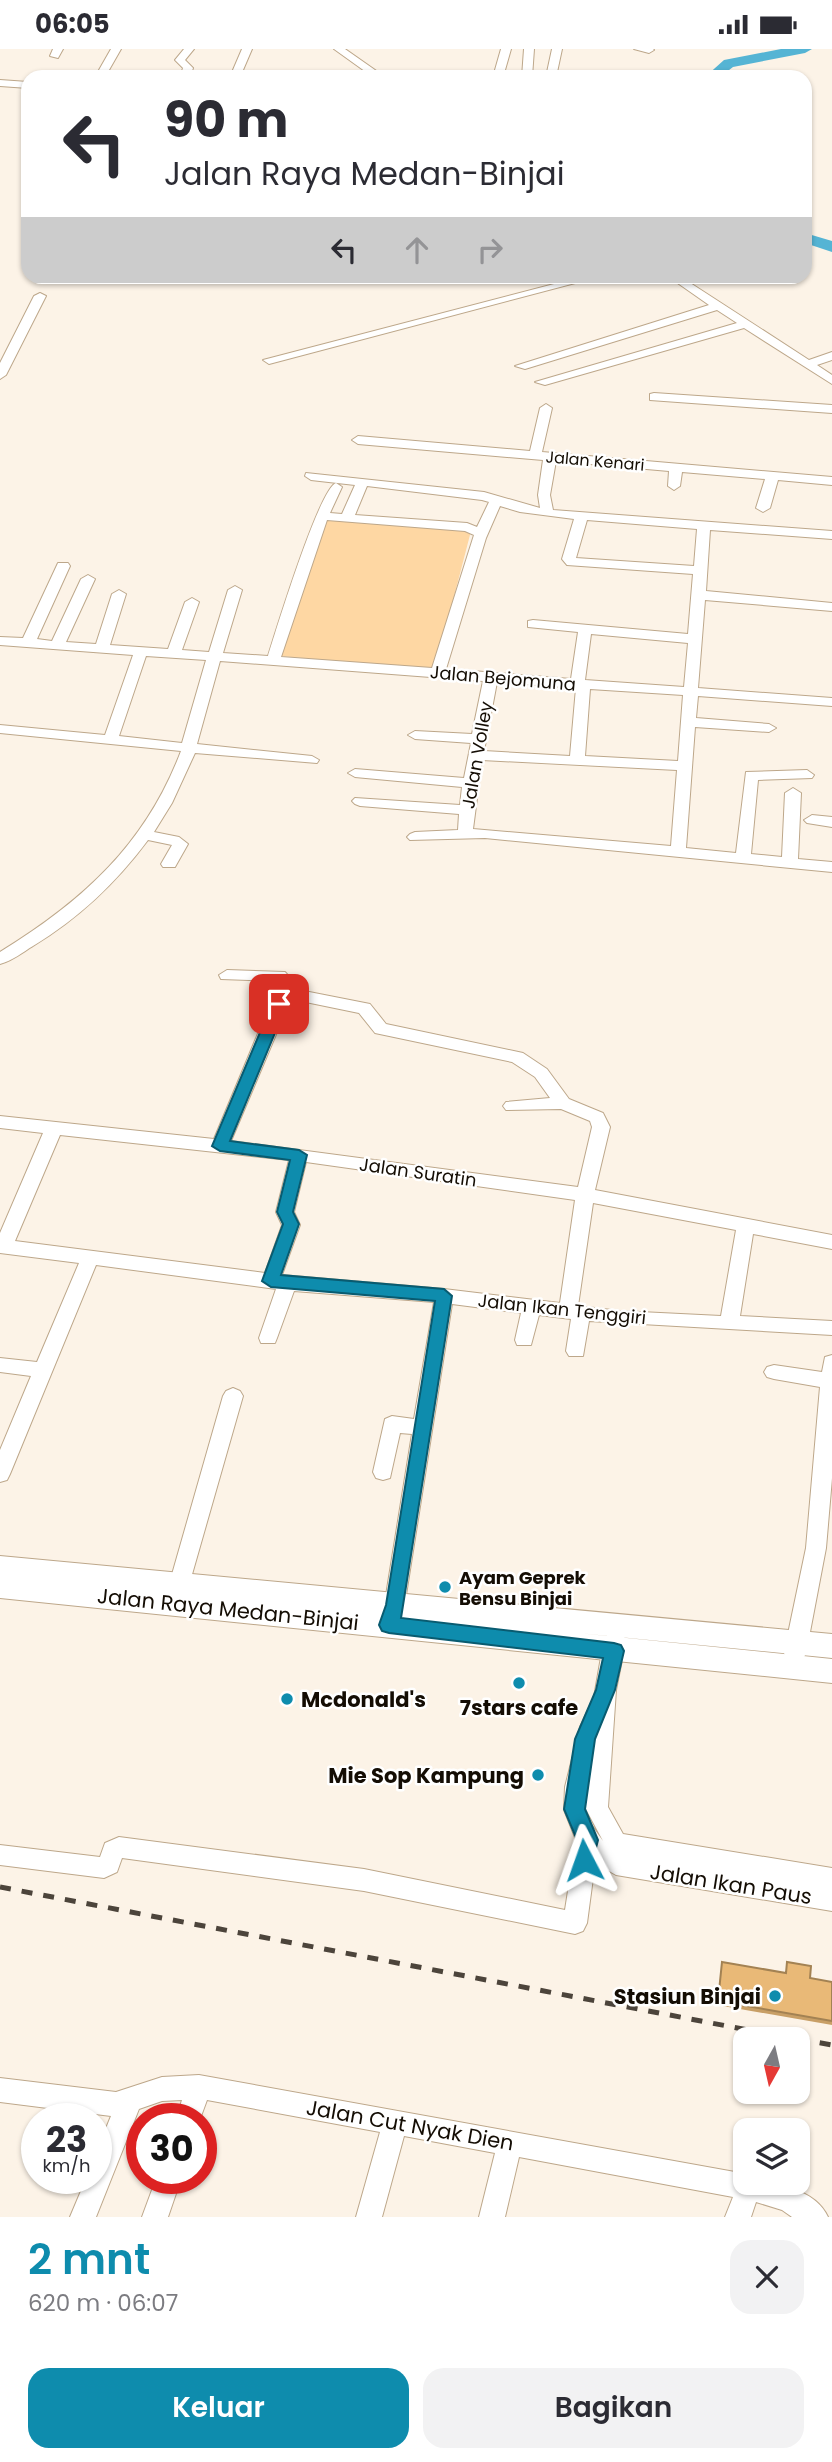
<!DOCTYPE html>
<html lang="id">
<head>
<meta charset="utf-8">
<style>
  :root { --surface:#fff; --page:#f2f2f3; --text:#2b2b33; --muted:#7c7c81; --accent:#0e8cad }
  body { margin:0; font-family:Poppins,sans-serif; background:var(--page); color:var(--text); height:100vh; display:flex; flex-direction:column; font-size:26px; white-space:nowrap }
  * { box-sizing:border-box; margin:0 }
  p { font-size:23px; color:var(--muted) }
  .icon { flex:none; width:38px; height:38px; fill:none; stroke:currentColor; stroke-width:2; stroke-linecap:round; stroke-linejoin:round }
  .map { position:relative; height:2168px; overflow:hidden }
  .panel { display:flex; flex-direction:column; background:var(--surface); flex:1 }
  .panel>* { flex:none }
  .hud { position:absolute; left:21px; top:21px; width:791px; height:214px; border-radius:21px; box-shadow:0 2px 5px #0004; background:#fff; color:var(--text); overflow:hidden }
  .needle { width:46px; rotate:188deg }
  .controls { position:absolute; left:733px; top:1978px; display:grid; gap:14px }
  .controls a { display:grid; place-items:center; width:77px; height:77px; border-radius:14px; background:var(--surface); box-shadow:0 2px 5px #0004; font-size:35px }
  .speed { position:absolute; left:21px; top:2054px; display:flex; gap:14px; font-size:35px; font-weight:700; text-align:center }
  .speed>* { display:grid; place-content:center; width:91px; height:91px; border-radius:50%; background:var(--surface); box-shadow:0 2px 5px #0004; line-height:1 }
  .speed small { font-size:18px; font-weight:400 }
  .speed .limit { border:10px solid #d22; background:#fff; color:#111 }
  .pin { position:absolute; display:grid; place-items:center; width:60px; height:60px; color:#fff; margin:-30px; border-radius:14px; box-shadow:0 4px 10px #0006 }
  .me { position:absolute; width:77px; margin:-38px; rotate:356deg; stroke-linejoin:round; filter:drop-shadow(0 0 5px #0008) }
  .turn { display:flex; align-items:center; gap:24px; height:147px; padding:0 28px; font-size:32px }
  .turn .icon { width:91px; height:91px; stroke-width:2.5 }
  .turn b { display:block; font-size:49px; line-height:60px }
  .lanes { display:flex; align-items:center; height:66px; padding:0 28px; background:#0003; justify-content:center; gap:35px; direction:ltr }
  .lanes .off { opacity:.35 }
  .round { display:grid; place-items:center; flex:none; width:74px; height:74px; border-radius:21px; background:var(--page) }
  .headline { display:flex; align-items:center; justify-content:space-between; height:119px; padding:0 28px }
  h1 { font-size:42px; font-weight:600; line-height:52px; color:var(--accent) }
  .button { display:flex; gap:14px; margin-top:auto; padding:14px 28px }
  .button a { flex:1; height:80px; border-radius:21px; background:var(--accent); color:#fff; font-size:28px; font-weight:600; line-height:80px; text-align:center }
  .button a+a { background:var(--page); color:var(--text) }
  .status { display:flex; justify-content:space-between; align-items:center; height:49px; padding:0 35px; background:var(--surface); direction:ltr }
  .status svg { height:19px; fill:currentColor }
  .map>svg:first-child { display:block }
</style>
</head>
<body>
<div class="status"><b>06:05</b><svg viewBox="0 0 49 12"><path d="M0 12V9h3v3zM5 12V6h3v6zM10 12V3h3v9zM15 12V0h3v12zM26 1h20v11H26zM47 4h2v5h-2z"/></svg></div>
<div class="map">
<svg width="832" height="2168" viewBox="0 0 832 2168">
  <rect width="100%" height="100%" fill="#fcf3e7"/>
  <path fill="#fed7a3" d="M327,471L471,482L435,621L280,607Z"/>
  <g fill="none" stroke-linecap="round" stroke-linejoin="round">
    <path fill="#55b4d4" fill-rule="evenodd" d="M781,0H812L805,4L733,18L720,28H705L724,11Z
      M805,184L832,192V203L805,194Z"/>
    <defs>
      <path id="minor" d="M53,0H63L58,9L50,7Z
        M111,0H121L105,28H95Z
        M184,0H194L185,11L193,19L190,28H180L183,19L175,11Z
        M242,0H252L240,28H230Z
        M334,0H345L385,28H373Z
        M501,0H511L503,28H493Z
        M524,0H534L532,28H522Z
        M552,0H562L556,28H546Z
        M634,0H653L654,1L649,4Z
        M0,31L28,33V39L0,37Z
        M581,228H598L269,315L263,311Z
        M669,228H681L809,311L832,303V311L817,316L832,326V335L744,279L545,336L535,333L737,274L717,261L525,320L515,317L709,256Z
        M40,244L46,247L6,326L0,330V314L34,247Z
        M654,344L832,356V364L650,351V345Z
        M546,355L552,359L542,403L832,428V436L778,431L770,459L763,463L756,459L765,430L682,423L680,437L674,441L668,437L669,422L556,412L550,446L553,461L832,482V490L710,481L706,542L832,554V562L705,551L698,639L832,649V657L698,647L696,669L769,675L776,679L769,683L695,678L686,799L736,804L746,723L807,721L814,726L812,729L758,731L751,805L782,808L785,744L793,739L801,744L798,810L832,813V823L485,789L410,791L407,788L410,785L415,783L458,781L459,765L360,757L355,755L352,752L355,749L460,756L462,738L355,728L348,724L355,720L464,729L471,694L415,690L408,686L415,682L472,685L483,632L220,612L197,695L312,707L319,711L317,714L195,704L172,754L154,783L179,788L188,795L175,818H163L161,815L172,796L148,791C116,834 79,869 33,897C23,903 12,912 0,915V903C83,852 146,795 181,702L0,684V676L105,686L133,606L0,596V588L23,589L58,514H68L70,517L37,590L52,592L81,530L88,526L95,530L66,593L96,595L112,545L119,541L126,545L110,596L168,600L185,553L192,549L199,553L182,601L209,603L228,541L235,537L242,541L223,604L268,607C276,582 319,440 336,434L342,438L330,464L342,465L355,436L311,431L305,427L306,424L484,443L540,459L538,446L543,411L358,395L352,391L358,387L530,402L540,359ZM367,437L482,451L489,453L477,478L467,474L355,466ZM500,457L520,463L574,470L562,510L567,516L693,525L688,585L533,571L528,572V578L578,583L571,630L446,620L486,489ZM327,471L465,482L474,486L432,619L281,608ZM587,471L697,480L694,517L576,509ZM591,585L688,594L684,638L585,631ZM146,607L206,611L182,694L119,687ZM497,633L576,639L570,707L484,702ZM590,640L683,646L678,712L585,707ZM482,711L677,721L671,797L473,780Z
        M812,766L832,768V778L807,774L804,771Z
        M227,921L285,923L292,931L294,940L370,955L386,975L523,1004L547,1020L569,1050L603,1064L610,1078L595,1141L832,1186V1200L753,1185L740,1267L832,1272V1286L589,1272L583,1307H569L566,1302L571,1270L539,1266L531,1296H517L515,1291L521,1264L452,1255L403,1565L400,1571L393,1574L386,1571L383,1565L412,1385L400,1384L390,1429L383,1431L376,1429L373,1423L385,1370L392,1367L414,1370L434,1253L294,1242L277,1289L275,1294H261L259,1289L276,1240L96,1216L10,1425L7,1431L0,1433V1401L31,1327L0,1323V1309L37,1313L79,1214L0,1204V1184L43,1084L0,1079V1067L214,1090L264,970L278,944L275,932L221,930L219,926ZM291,950L359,964L375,984L512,1013L535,1028L550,1049L506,1053L503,1057L506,1061L561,1060L590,1072L592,1078L578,1138L231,1092ZM60,1086L289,1111L276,1163L282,1176L265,1224L15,1192ZM306,1113L575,1151L560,1254L444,1240L282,1226L300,1176L294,1163ZM593,1154L736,1181L721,1267L620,1262L578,1257Z
        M832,1306V1429L826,1499L806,1604L803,1610L795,1613L787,1610L784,1604L806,1499L820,1338L774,1330L767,1328L764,1323L767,1318L774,1316L822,1323L825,1308Z
        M233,1339L240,1342L243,1347L189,1536L186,1542L179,1545L172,1542L169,1536L223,1347L226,1342Z
        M615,1582L622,1585L626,1591L616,1641L608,1758L623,1785L832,1819V1862L616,1826L595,1814L587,1874L583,1882L575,1885L364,1842L122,1809L117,1823L104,1829L0,1816V1796L100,1808L105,1794L119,1788L364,1820L565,1861L576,1791L564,1761L565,1738L580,1678L594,1648L604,1591L608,1585ZM586,1760L603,1792L590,1774Z
        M199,2026L746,2125V2133C773,2133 815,2139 828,2168H792L782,2161L756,2153L751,2168H725L733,2148L519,2108L505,2168H479L495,2104L404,2087L382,2168H356L380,2083L207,2051L200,2070H176L182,2051L162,2052L139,2060L96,2168H70L86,2130H96V2104L111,2067L0,2053V2029L116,2043L162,2028Z
        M156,2130H181L168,2168H142Z"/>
      <path id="major" d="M0,1507L832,1585V1609L578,1584L832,1610V1634L0,1549Z"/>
    </defs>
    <use href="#minor" stroke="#bda78a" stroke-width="2"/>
    <use href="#major" stroke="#bda78a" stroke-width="2"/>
    <use href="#minor" fill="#fff" fill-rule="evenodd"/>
    <use href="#major" fill="#fff" fill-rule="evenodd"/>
    <path stroke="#4c443b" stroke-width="5" stroke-dasharray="11 11" stroke-linecap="butt" d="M0,1838L795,1990
      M798,1990L832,1996"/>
  </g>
  <path fill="#c89f66" d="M722,1913L832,1933V1976L717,1956Z"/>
  <path fill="#e9b977" stroke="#a38253" stroke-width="2" d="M722,1913L786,1924L787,1913L811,1917L810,1929L832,1933V1972L718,1952Z"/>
  <path fill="#0e8cad" stroke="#095b70" stroke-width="2" d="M279,950L287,955L230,1092L299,1101L307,1106L293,1163L299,1175L281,1226L444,1240L452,1247L401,1569L614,1594L621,1596L624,1602L615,1641L595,1690L585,1760L598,1791L591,1818L584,1821L577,1818L574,1811L577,1791L564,1760L575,1690L596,1641L603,1609L389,1584L382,1582L379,1576L386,1556L435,1252L271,1238L262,1232L283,1175L277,1163L290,1111L220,1102L212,1097L272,955Z"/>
  <g fill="#0e8cad" stroke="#fff" stroke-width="2.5">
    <circle cx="445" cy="1538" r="7"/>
    <circle cx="519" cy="1634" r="7"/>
    <circle cx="287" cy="1650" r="7"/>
    <circle cx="538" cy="1726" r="7"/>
    <circle cx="775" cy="1947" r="7"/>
  </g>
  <g text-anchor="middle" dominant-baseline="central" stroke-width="5" stroke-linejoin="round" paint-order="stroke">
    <g font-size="16" fill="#140d04" stroke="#fff">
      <text transform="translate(595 412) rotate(5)">Jalan Kenari</text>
    </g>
    <g font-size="18" fill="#140d04" stroke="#fff">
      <text transform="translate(503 629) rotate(5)">Jalan Bejomuna</text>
      <text transform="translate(477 706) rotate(-80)">Jalan Volley</text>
      <text transform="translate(418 1123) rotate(8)">Jalan Suratin</text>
      <text transform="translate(562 1260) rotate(6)">Jalan Ikan Tenggiri</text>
    </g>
    <g font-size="18" font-weight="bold" fill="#140d04" stroke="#fff" text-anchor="start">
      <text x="459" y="1528">Ayam Geprek<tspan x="459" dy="21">Bensu Binjai</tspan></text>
    </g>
    <g font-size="21" fill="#140d04" stroke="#fff">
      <text transform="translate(228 1560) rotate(6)">Jalan Raya Medan-Binjai</text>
      <text transform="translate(731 1835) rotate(9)">Jalan Ikan Paus</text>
      <text transform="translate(410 2076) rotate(10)">Jalan Cut Nyak Dien</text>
    </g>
    <g font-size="21" font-weight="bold" fill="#140d04" stroke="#fff" text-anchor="end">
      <text x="301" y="1650" text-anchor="start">Mcdonald's</text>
      <text x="519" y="1658" text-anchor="middle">7stars cafe</text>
      <text x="524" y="1726">Mie Sop Kampung</text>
      <text x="761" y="1947">Stasiun Binjai</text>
    </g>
  </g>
</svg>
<div class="controls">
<a><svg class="needle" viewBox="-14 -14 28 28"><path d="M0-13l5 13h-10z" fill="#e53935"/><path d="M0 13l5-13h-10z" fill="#7c7c81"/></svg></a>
<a><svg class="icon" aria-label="layers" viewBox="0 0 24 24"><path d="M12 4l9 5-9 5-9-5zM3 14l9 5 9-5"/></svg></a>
</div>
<div class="speed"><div>23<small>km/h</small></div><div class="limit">30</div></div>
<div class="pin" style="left:279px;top:955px;background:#d93025"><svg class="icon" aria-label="arrive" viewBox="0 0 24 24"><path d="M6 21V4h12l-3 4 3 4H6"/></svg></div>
<svg class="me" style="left:584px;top:1811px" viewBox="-20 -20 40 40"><path d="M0-17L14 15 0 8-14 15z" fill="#0e8cad" stroke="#fff" stroke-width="4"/></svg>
<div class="hud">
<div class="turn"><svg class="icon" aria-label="left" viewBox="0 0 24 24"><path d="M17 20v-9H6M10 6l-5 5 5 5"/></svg><div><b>90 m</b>Jalan Raya Medan-Binjai</div></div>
<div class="lanes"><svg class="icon" aria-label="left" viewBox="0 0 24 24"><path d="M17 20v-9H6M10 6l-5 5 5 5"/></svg><svg class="icon off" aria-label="ahead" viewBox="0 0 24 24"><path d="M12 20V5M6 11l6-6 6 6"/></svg><svg class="icon off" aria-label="right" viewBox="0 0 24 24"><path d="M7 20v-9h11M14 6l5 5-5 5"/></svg></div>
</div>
</div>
<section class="panel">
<div class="headline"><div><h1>2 mnt</h1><p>620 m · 06:07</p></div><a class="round"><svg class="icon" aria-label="close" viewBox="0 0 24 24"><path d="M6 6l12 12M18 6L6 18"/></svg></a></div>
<div class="button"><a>Keluar</a><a>Bagikan</a></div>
</section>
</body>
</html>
